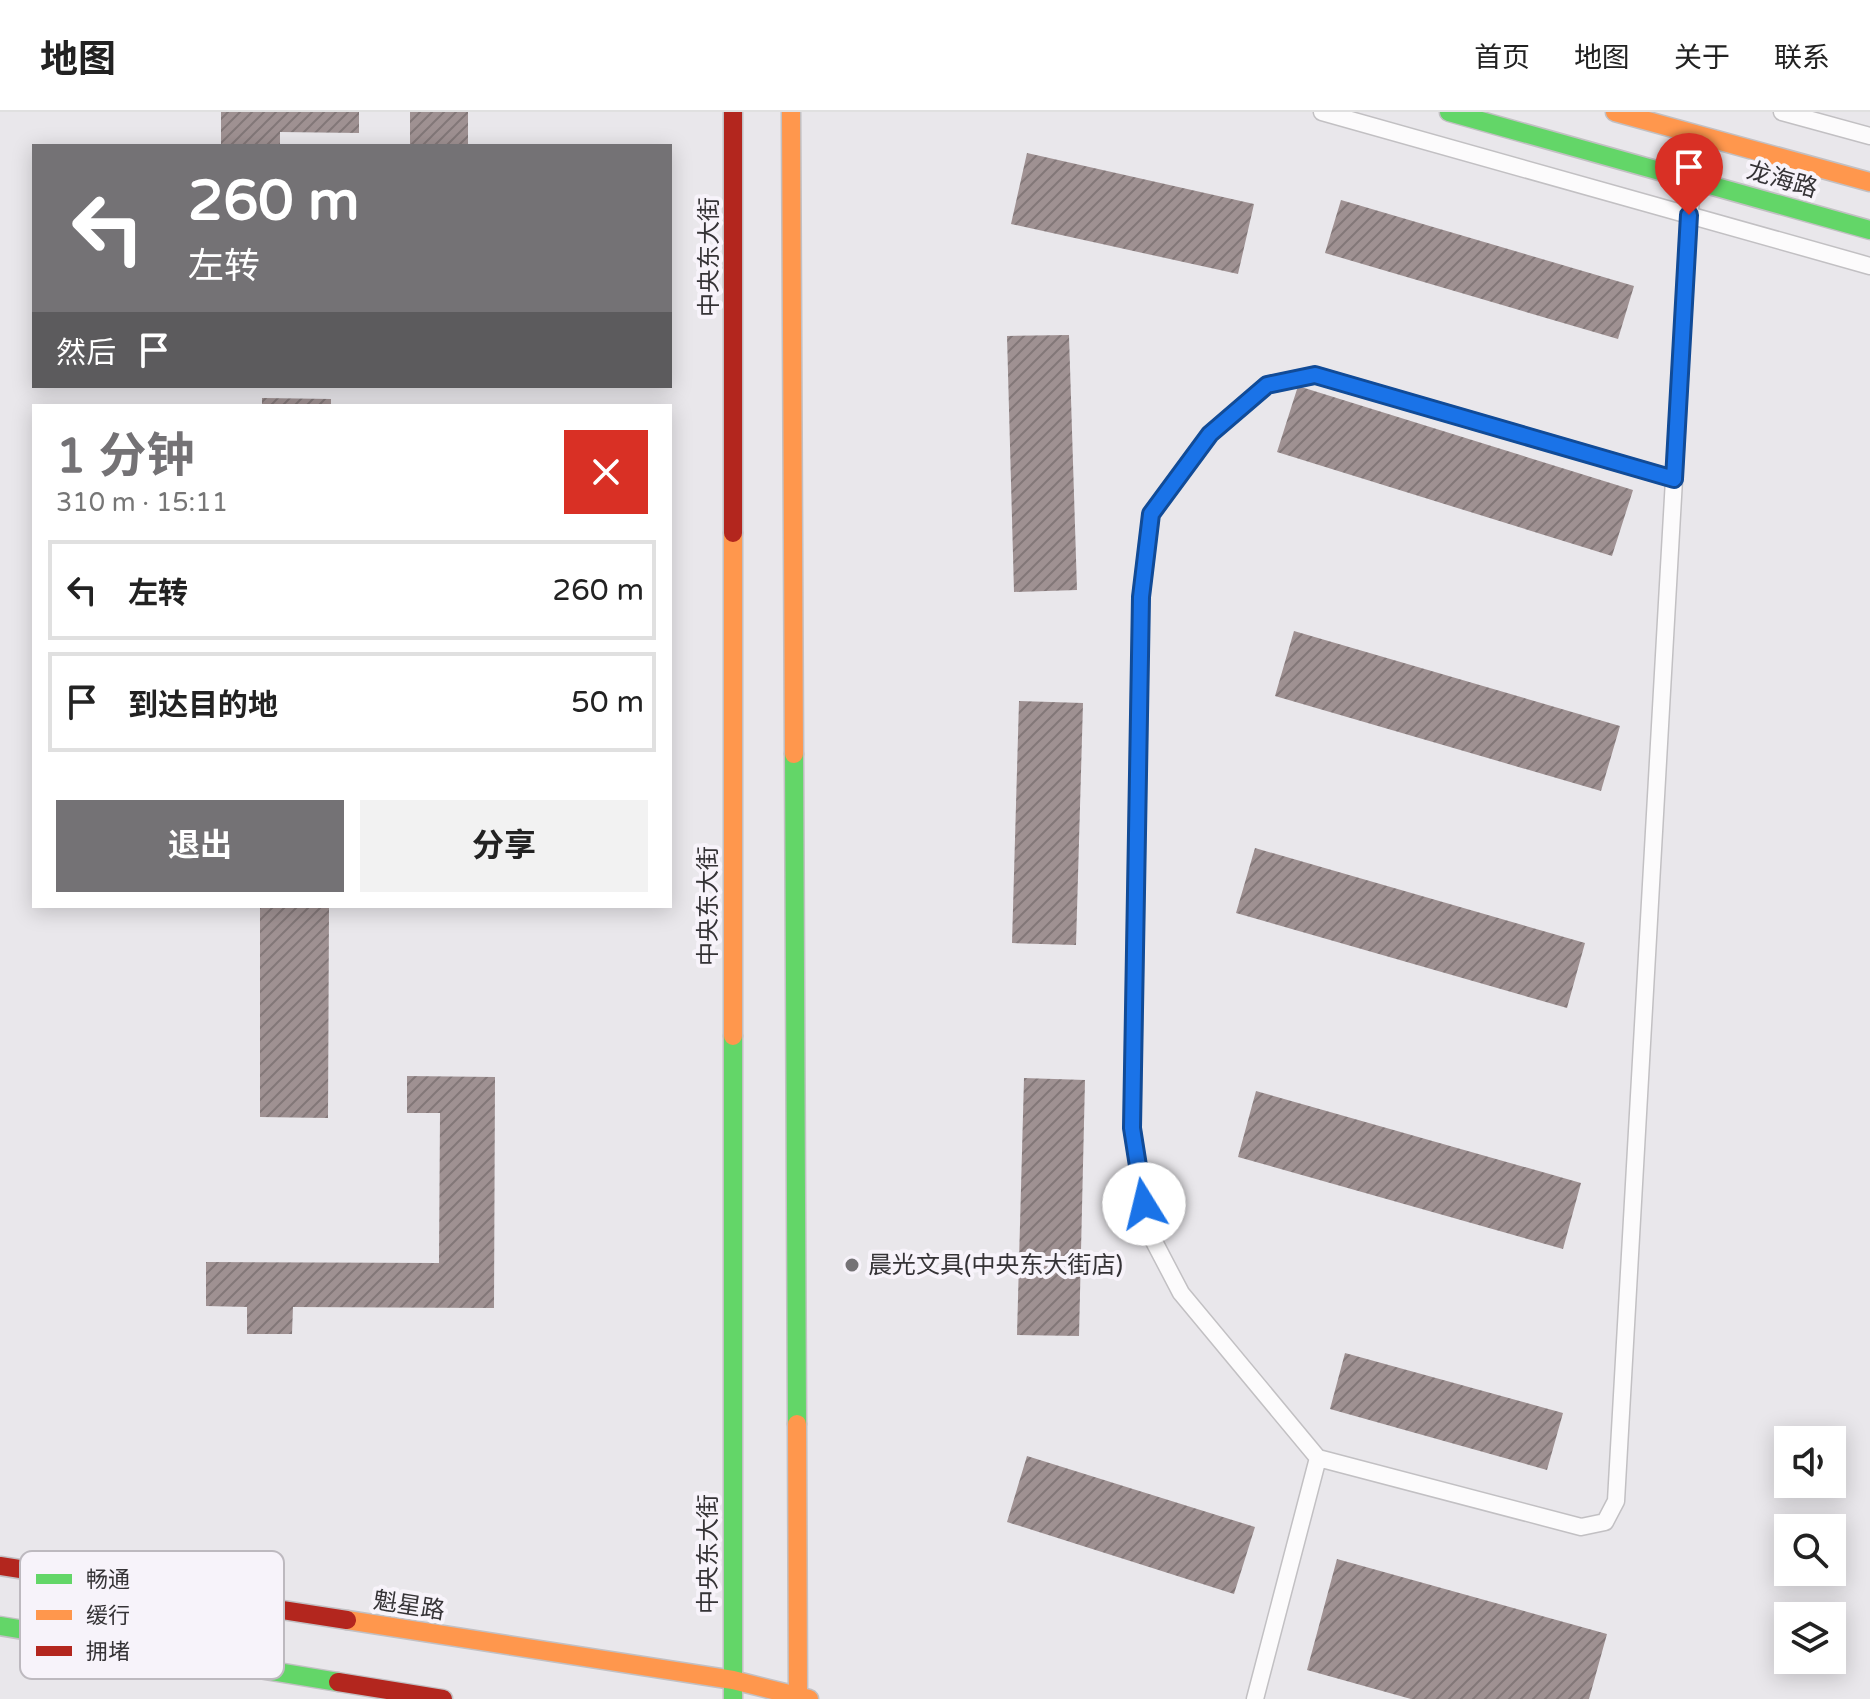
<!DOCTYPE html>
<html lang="zh">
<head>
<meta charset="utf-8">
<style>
  :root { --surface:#fff; --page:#f2f2f2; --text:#222; --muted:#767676; --line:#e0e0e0; --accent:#747275 }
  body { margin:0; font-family:"Varela Round","Noto Sans SC",sans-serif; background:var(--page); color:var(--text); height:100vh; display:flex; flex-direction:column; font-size:30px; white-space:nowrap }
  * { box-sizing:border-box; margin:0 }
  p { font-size:26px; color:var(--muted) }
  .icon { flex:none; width:44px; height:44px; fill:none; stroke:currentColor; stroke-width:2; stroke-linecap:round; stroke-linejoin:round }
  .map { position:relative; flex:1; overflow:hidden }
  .panel { position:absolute; left:32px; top:292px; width:640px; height:504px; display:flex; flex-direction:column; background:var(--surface); border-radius:0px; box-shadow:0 4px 20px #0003 }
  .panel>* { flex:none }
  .banner { position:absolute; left:32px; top:32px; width:640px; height:244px; border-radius:0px; box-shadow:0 4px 20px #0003; background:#747275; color:#fff; overflow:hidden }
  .controls { position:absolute; left:1774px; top:1314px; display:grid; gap:16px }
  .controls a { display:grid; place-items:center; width:72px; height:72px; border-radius:0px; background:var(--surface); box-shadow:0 4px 20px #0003; font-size:40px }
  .pin { position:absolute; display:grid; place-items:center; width:68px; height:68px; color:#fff; margin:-82px -34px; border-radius:50% 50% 50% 0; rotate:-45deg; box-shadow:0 0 8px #0007 }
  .pin .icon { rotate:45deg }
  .me { position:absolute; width:88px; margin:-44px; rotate:351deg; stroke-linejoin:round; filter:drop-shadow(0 0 6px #0008) }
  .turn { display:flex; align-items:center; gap:28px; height:168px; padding:0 24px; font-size:36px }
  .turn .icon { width:104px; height:104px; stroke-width:2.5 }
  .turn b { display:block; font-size:56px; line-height:68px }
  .then { display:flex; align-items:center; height:76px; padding:0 24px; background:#0003; gap:16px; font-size:30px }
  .round { display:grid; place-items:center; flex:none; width:84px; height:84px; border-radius:0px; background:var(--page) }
  .summary { display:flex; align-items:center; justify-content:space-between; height:136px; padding:0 24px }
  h1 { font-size:48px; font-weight:700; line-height:60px; color:var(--accent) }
  .primary-button { display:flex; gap:16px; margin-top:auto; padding:16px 24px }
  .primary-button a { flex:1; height:92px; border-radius:0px; background:var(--accent); color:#fff; font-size:32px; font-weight:700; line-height:92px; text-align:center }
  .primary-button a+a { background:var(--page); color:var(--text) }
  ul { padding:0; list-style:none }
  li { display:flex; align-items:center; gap:24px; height:100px; margin:0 16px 12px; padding:0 8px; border:4px solid var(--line); border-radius:0px }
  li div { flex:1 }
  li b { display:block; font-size:30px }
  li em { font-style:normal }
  header { display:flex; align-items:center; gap:48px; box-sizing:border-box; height:112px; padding:0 40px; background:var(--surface); border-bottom:2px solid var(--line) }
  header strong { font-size:38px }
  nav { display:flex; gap:44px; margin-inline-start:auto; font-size:28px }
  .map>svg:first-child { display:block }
</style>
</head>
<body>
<header>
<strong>地图</strong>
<nav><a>首页</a><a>地图</a><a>关于</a><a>联系</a></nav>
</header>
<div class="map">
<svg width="1870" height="1587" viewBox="0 0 1870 1587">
  <defs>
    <pattern id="building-hatch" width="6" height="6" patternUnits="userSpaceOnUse" patternTransform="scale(2)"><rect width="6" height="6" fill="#9f9192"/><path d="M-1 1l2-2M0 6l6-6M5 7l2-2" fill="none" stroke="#827778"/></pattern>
  </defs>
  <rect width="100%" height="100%" fill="#e9e7eb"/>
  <path fill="url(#building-hatch)" d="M221,0H359V21L280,20V34H221Z
    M410,0H468V34H410Z
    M1027,41L1254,92L1238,162L1011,112Z
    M1341,88L1634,174L1618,227L1325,141Z
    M1069,223L1077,478L1014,480L1007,224Z
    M1298,274L1633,378L1612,444L1277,340Z
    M262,286L331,287V294H262Z
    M1294,519L1620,614L1601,679L1275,584Z
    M1019,589L1083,591L1076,833L1012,831Z
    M1255,736L1585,831L1567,896L1236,801Z
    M260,794H329L328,1006L260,1005Z
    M407,964L495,965L494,1196L293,1195L292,1222H247V1195L206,1194V1150L439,1151L440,1001H407Z
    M1024,966L1085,968L1079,1224L1017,1223Z
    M1256,979L1581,1071L1563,1137L1238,1045Z
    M1345,1241L1563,1301L1547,1358L1330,1297Z
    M1027,1344L1255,1415L1234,1482L1007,1410Z
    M1337,1447L1607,1522L1589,1587H1411L1307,1558Z"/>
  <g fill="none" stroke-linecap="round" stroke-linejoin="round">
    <defs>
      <path id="lane" d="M1322,0L1870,154
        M1782,0L1870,24
        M1318,1346L1181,1181L1148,1118L1132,1016L1141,485L1151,402L1210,322L1267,273L1315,263L1674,367
        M1255,1587L1318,1346L1581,1415L1605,1410L1616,1389L1689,103L1694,69"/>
      <path id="fast" d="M1449,0L1870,118
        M794,642L797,1312
        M733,924V1587
        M0,1514L338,1570"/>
      <path id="slow" d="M791,0L794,642
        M1615,0L1870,70
        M733,421V924
        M797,1312L798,1587
        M347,1508L733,1568L809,1587"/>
      <path id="jam" d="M733,0V421
        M0,1454L347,1508
        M338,1570L443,1587"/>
    </defs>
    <use href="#lane" stroke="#c2c0c3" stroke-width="19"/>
    <use href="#fast" stroke="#c2c0c3" stroke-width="21"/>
    <use href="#slow" stroke="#c2c0c3" stroke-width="21"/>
    <use href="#jam" stroke="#c2c0c3" stroke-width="21"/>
    <use href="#lane" stroke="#fcfbfc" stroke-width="16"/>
    <use href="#fast" stroke="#63d668" stroke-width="18"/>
    <use href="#slow" stroke="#ff974d" stroke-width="18"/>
    <use href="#jam" stroke="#b3261e" stroke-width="18"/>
  </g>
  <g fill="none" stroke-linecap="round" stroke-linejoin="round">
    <defs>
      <path id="route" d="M1144,1092L1132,1016L1141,485L1151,402L1210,322L1267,273L1315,263L1674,367L1689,103"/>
    </defs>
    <use href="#route" stroke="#114b97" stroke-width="20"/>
    <use href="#route" stroke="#1a73e8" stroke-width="14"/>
  </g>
  <circle fill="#747275" stroke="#f7f3fa" stroke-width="3" cx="852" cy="1153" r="8"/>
  <g text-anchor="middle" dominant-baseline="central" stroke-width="8" stroke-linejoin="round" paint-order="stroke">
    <g font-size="24" fill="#353336" stroke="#f7f3fa">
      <text transform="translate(1782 68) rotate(16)">龙海路</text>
      <text transform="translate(709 145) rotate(-90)">中央东大街</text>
      <text transform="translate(708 794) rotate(-90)">中央东大街</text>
      <text transform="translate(708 1442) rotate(-90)">中央东大街</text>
      <text transform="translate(409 1494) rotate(9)">魁星路</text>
    </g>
    <g font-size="24" fill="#353336" stroke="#f7f3fa" text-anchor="start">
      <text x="868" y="1153">晨光文具(中央东大街店)</text>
    </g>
  </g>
  <rect x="20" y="1439" width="264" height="128" rx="12" fill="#f7f3fa" stroke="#bdb9bf" stroke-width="2"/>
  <rect x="36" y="1462" width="36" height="10" fill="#63d668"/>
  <rect x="36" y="1498" width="36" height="10" fill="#ff974d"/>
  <rect x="36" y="1534" width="36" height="10" fill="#b3261e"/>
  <g font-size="22" fill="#353336">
    <text x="86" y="1475">畅通</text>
    <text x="86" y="1511">缓行</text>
    <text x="86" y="1547">拥堵</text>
  </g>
</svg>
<div class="controls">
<a><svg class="icon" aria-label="sound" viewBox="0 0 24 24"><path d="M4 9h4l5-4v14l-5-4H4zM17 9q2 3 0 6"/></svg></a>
<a><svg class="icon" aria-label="search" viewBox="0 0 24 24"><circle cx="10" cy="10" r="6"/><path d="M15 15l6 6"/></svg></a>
<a><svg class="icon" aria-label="layers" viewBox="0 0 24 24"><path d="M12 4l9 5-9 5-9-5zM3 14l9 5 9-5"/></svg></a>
</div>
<div class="pin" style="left:1689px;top:103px;background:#d93025"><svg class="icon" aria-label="arrive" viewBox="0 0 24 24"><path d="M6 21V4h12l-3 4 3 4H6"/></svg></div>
<svg class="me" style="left:1144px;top:1092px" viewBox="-20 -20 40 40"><circle r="19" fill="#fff"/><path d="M0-13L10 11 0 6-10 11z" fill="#1a73e8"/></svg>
<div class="banner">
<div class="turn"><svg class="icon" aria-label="left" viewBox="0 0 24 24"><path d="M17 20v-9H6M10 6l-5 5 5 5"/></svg><div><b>260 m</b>左转</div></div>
<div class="then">然后<svg class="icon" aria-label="arrive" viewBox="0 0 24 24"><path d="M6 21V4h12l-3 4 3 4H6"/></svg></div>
</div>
<section class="panel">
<div class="summary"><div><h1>1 分钟</h1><p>310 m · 15:11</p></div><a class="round" style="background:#d93025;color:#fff"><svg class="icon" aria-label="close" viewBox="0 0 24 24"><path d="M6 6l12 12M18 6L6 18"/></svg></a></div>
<ul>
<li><svg class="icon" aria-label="left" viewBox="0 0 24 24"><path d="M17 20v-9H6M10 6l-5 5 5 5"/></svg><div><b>左转</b></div><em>260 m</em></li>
<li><svg class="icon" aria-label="arrive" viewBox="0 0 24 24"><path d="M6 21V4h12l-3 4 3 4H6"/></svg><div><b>到达目的地</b></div><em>50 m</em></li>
</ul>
<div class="primary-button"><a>退出</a><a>分享</a></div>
</section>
</div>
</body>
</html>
